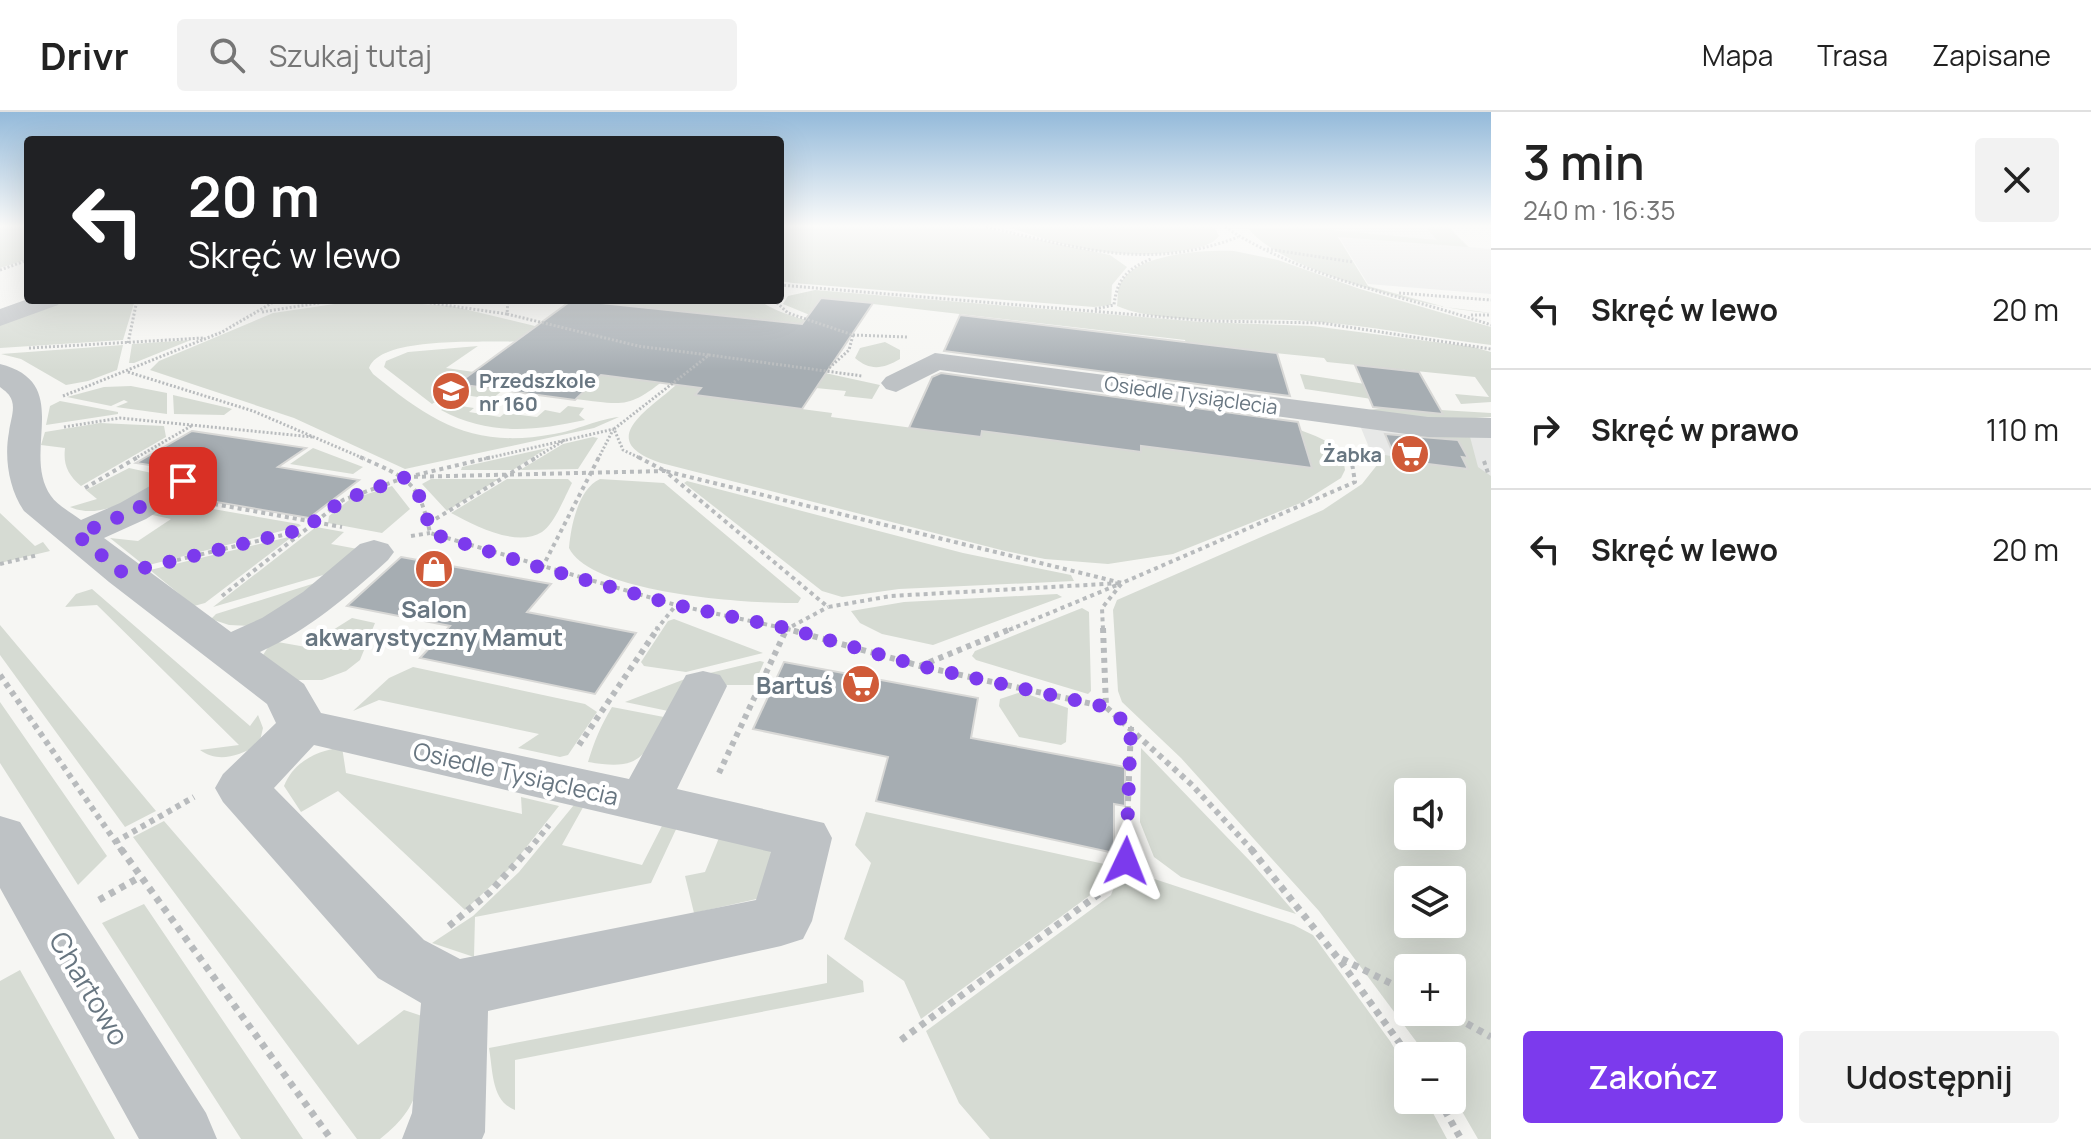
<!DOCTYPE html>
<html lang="pl">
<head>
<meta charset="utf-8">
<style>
  :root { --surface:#fff; --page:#f2f2f2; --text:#222; --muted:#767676; --line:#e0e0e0; --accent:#7c3aed }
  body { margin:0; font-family:Manrope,sans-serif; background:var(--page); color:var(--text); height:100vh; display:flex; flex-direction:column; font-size:30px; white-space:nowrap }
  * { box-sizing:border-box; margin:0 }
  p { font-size:26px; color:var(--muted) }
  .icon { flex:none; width:44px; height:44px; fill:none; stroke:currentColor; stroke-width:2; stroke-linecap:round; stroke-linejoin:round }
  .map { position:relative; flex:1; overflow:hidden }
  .drawer { display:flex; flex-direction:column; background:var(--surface); width:600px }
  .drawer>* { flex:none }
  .guide { position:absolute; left:24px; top:24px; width:760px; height:168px; border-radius:8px; box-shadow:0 8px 32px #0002; background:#202124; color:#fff; overflow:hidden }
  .tools { position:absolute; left:1394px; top:666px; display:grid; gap:16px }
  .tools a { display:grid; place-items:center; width:72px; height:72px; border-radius:8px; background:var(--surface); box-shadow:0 8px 32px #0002; font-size:40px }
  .pin { position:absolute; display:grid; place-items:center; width:68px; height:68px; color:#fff; margin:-34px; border-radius:16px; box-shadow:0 4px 12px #0006 }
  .me { position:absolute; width:88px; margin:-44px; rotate:2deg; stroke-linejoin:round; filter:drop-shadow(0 0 6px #0008) }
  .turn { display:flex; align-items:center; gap:28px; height:168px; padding:0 32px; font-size:36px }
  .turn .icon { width:104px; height:104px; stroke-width:2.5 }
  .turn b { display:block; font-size:56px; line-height:68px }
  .round { display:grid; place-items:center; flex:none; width:84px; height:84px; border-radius:8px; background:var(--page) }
  .summary { display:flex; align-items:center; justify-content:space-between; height:136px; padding:0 32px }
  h1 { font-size:48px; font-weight:600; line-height:60px }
  .button { display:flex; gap:16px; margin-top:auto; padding:16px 32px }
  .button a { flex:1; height:92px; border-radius:8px; background:var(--accent); color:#fff; font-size:32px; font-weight:600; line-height:92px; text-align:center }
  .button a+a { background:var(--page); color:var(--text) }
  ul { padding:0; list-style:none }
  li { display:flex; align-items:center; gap:24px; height:120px; padding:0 32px; border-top:2px solid var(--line) }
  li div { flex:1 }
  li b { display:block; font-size:30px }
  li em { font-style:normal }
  header { display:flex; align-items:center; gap:48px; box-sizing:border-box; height:112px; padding:0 40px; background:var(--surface); border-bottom:2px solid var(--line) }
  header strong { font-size:38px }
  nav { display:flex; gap:44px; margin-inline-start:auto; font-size:28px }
  .search { width:560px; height:72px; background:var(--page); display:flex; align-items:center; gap:20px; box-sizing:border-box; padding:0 28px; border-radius:8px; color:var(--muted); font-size:30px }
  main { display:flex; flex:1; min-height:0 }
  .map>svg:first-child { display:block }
</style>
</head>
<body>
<header>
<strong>Drivr</strong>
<div class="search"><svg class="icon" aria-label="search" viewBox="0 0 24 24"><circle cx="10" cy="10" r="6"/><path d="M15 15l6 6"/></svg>Szukaj tutaj</div>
<nav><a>Mapa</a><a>Trasa</a><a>Zapisane</a></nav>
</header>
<main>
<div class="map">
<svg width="1491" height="1027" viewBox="0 0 1491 1027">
  <rect width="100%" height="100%" fill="#f6f6f3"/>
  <path fill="#e7e8e7" d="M1216,115H1449L1469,135L1491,137V182L1368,172L1339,125Z
    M1359,311L1491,321V367L1377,355Z"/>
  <path fill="#d6dbd3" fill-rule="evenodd" d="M0,115H28V147L0,156Z
    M780,115H978L1110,143L1127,155L1112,173L1111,193L1094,195L793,171L780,169Z
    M1009,115H1214L1219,124C1213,133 1198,136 1186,138C1127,150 1065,136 1009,115Z
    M1300,115L1437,128L1426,115H1448L1468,135L1338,125L1368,174L1445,195L1491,201C1435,198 1282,161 1248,116Z
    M1234,139L1278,148L1360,177L1491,215V233C1430,226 1369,213 1307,209C1254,205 1163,214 1117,194C1118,188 1117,180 1119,175C1131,141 1204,138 1234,139Z
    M815,178L1202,210L1313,214L1473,235L1491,240V290L1461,292L1455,282L1489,285L1475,265L1327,250L1324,246L1186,232L1185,228L821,186L811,199L829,211L783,192L788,184Z
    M58,188H135L123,228L0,236V209Z
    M362,188L452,194L560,220C549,223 536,228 524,229C493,232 382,222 369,256L373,262C432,310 473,337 554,322C574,319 602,306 619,305L594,316L405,357L294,306L150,258L159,249L273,201Z
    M573,188H759C784,208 826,206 846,232L842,239L834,242L804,213Z
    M191,228L134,251H129L132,232Z
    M885,230L900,238V247C883,257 870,259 855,246L860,236Z
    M123,233L117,258L88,269L66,273L21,247L1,242Z
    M478,234L446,256L474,260L459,272L503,278L492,287L450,281L432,292L384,255L386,249L408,240Z
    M641,256L669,264C629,297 625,293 575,287L601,263L630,267Z
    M825,261L880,273L872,287L844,284L846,279L816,276Z
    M1300,262L1365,272L1372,287L1305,277Z
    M712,263L696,283L832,301L831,305L980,325L982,319L1140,340L1141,334L1311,356L1300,318C1321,326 1343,333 1345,358L1341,366L1303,390L1173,442L1108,452L1045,447L1005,439L661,351C607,333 630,310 663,284C670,279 679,269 687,265C694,262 705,264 712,263Z
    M131,274L167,281V302L116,295L128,290L124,288L111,294L67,285L104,275Z
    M173,283L229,296L232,297L224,303L174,302Z
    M60,289L118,300V302L46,313L50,294Z
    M453,290H456L454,293L474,296L469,300L500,305L505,301L537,305L545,298L560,301L568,294L584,296L579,303L585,308C534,319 489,324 441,298Z
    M1390,295L1491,301V305L1445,308L1362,299Z
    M100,311L164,314L166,325L81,374C68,363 63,353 65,336L41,333L45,320Z
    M1417,318L1469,321L1478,355L1491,364V1027H1478L1452,982V944H1427L1319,799L1181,646L1122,590L1118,579L1113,498L1117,488L1323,398L1362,372L1385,343L1468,358L1462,345H1467L1461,333L1423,329ZM1408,680H1452V724H1408ZM1408,768H1452V812H1408ZM1408,856H1452V900H1408Z
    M593,325L598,326L578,357L520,358L563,332Z
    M313,336L363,355L353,362L290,352Z
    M547,336L513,358H461L462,355Z
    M129,356L170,365C141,380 104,410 70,395L97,387L86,378Z
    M431,367H499L447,399L422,372Z
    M507,367H568L572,371C565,384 555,411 542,420C516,436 474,413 451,401Z
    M600,367L664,371L801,486L798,491C752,492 591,482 569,436C571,414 578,377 600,367Z
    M687,369L963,441L1071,463L1074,469L899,477L842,485L822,479L684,371Z
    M392,374L410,397L382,421L328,411L329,404L349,388Z
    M173,390L299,412L301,414L145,454L110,426L138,429L171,407L148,402Z
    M0,401L35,434L43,430L50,439L0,451Z
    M316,415L344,420L331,432L363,438L337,459L213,495Z
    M293,424L205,491L194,494L150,458Z
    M328,467L251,514L229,513L211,507L216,502Z
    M92,477L250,614L258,603L263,616L259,633C240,643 219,652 200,638L239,633L97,493L65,495L76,482Z
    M1057,482L1062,485L933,533L882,522L860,511L851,499L904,490Z
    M1082,496L1089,500L1091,579L1088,582L976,548L972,544L975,539Z
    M352,506L375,511L360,548L346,559L322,568H293L263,543L272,529L306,535Z
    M674,507L763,541L686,560L644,554L641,550L668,509Z
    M0,513L156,699L125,715L0,543Z
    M760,549L764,550L754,573H718L673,600L625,590L685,567Z
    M413,555L585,592L597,600L568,643L560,645L518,636L539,622L379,588L353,599L389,566Z
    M1021,580L1068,596L1066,630L1061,633L1019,625L999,594L1000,587Z
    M0,590L107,744L78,773L0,651Z
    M612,595L669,606C642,646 640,659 588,650C594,630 601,613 612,595Z
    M342,635L346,661L522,702L521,685L559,694L509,757L465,798L338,679L301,700L284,674C294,649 317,639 342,635Z
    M1141,636L1251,750L1296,802L1181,765L1154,745L1140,710Z
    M578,688L586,690L562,733L642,753L665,708L679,711L651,771L475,805L474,845L432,831L473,804L519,760Z
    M866,700L1109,753L1100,776L921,907L904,869L844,827L871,751L855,733Z
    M164,709L358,933L404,898L422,904C419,961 429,989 380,1027H357L133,725Z
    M721,721L768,737L778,749L761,786L694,801L685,764L705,760Z
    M1121,756L1294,813L1313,823L1390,929L1408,959V988H1426L1447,1027H990L959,991L926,919L1111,783Z
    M144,792L303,1027H241L102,811Z
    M827,842L863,869L864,880L515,948V998C491,989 493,958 489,936L827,871Z
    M20,858L115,1027H0V869Z"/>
  <path fill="#a6adb2" stroke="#d8d8d6" stroke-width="2" d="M821,186L873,191L802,297L695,283L701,276L601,263L575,288L457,272L572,188L802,212Z
    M960,203L1277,241L1290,284L944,239Z
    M1355,253L1419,260L1443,302L1373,295Z
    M941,261L1298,310L1312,356L1141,334V340L982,319L981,325L909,316L932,265Z
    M192,319L306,336L278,355L359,368L309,406L187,385L214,363L184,355L176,357L136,351Z
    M1385,322L1458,328L1468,346L1462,345L1468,357L1396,348Z
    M401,445L551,472L527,500L636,521L595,582L420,546L450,514L347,494Z
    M784,550L978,586L971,626L1125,655V694L1114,692V741L876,689L888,645L753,617Z"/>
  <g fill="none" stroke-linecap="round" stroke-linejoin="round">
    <path stroke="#b8bbbd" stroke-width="3" stroke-dasharray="2 2" stroke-linecap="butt" d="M986,115C1077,135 1147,160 1238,125
      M1225,115C1306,168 1401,182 1491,213
      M1267,137L1353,150
      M0,158L28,148
      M780,173L1210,209L1322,211L1491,237
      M1399,181L1491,188
      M410,188L507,202L508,188
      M774,188L788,201L853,223L849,238L829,256
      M1095,197L1114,193C1117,167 1127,157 1151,147
      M262,200L337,188
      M507,202L638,234L709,243
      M1471,203H1491
      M853,223L907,225
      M128,231L137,188
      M29,236L203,226
      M128,260L253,299L365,347
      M63,284L222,220L277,188
      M64,315L120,306L313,325
      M1350,337L1352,347
      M134,347L193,313
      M484,347L614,317
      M533,347L565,328
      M598,347L613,318
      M642,347L623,338L614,317L709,243L862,264"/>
    <path stroke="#b8bbbd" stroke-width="4" stroke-dasharray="4 4" stroke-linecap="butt" d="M360,345C407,366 419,368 430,421L676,493L792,518
      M638,345L665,359L1122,471L1355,370L1351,345
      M1484,349L1488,361
      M416,363L492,345
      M406,365L665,359L828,495L891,484L1122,471L1102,496L1103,518
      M85,376L138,345
      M214,392L342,415
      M429,411L537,345
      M411,424L430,421
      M177,448L300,419
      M0,452L38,443
      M542,456L599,345
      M222,484L343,388L406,365
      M656,518L676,493
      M785,518L828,495
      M1009,518L1117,473"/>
    <path stroke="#b8bbbd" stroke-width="6" stroke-dasharray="5 5" stroke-linecap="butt" d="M784,516L920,554L1106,595
      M1103,516L1106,595L1192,673L1253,739
      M920,554L1013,516
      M0,563L122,739
      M579,633L658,516
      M719,661L787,516
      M115,730L194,685
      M528,739L549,713
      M1126,739L1131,615"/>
    <path stroke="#b8bbbd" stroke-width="7" stroke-dasharray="6 6" stroke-linecap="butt" d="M121,737L331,1027
      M1251,737L1341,850L1409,944
      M99,788L140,765
      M449,814L490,780L529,737
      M1342,847L1408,880
      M1446,900L1491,925
      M901,928L1103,779L1116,747L1126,749V737
      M1439,988L1461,1027"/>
    <path fill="#bec2c5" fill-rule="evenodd" d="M28,187L61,188L58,193L0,214V197Z
      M935,241L1428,305L1491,306V326L1428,325L940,258L896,280L886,277L881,271L886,265Z
      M0,252C75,271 20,340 51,384C57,393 72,401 81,408L120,391L171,362L183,358L195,362L201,369L195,376L146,407L104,426L231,520L262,506L303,480L360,432L374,428L388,432L394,440L388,448C347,485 310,517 260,540L304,572L321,601L629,667L686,563L703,559L720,563L727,574L677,677L824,711L832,726L812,809L803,827L781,834L488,899L485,1020L482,1027H402L412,1001L421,891L378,866L223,690L215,676L223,662L276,611L267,592L109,470L24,399C9,377 4,346 9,320C10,310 15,298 12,289C10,282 5,279 0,275ZM314,633L771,740L756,788L460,847L424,828L274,676Z
      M0,704L20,710L206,1001L217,1027H139L0,776Z"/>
  </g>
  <linearGradient id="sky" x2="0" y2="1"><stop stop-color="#94bada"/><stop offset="0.44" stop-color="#fbfbfa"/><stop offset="1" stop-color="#fbfbfa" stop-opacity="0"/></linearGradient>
  <rect width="1491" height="259" fill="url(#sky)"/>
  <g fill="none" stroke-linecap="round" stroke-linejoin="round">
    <path stroke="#7c3aed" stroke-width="14" stroke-dasharray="0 25.2" d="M183,369L133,399L77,423L123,461L304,417L343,388L406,365L424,391L430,421L542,456L676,493L786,516L920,554L1106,595L1131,615L1126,749"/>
  </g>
  <defs>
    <symbol id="school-disc" viewBox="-11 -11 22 22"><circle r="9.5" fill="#d05b39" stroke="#fff"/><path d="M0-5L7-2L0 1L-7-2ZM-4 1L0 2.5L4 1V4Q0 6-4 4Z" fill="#fff"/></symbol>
    <symbol id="supermarket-disc" viewBox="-11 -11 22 22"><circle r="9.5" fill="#d05b39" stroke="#fff"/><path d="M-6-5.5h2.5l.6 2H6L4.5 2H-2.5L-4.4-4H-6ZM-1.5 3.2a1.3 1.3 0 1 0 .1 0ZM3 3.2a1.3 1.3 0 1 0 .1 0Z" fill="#fff"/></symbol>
    <symbol id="shop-disc" viewBox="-11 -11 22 22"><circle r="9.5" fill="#d05b39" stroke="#fff"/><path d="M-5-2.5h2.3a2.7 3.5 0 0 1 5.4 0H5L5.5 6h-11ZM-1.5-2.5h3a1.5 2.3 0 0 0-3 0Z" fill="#fff"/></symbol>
  </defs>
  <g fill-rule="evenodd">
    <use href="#school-disc" x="429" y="257" width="44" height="44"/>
    <use href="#supermarket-disc" x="1388" y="320" width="44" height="44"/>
    <use href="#shop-disc" x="412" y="435" width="44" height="44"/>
    <use href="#supermarket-disc" x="839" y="550" width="44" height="44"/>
  </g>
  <g text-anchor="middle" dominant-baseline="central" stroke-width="8" stroke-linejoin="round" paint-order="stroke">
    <g font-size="20" font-weight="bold" fill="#687681" stroke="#fff" text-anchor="start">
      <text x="479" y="268">Przedszkole<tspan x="479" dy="23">nr 160</tspan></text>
      <text x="1382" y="342" text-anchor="end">Żabka</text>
    </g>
    <g font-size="20" fill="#687681" stroke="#fff">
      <text transform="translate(1191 283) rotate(8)">Osiedle Tysiąclecia</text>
    </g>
    <g font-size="24" font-weight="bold" fill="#687681" stroke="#fff">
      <text x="434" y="496">Salon<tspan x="434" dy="28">akwarystyczny Mamut</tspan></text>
      <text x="833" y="572" text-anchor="end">Bartuś</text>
    </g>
    <g font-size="24" fill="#687681" stroke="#fff">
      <text transform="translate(516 661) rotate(13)">Osiedle Tysiąclecia</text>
    </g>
    <g font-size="28" fill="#687681" stroke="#fff">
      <text transform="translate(90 876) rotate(59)">Chartowo</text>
    </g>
  </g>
</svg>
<div class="tools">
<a><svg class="icon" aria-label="sound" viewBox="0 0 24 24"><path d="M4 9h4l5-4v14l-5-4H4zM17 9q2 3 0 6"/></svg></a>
<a><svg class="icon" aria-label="layers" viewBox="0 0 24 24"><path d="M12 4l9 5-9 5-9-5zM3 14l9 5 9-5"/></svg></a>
<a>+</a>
<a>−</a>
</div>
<div class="pin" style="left:183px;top:369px;background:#d93025"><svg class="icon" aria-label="arrive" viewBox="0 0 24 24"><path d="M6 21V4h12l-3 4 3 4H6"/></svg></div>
<svg class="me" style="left:1126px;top:749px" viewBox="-20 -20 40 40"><path d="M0-17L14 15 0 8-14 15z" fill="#7c3aed" stroke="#fff" stroke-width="4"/></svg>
<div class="guide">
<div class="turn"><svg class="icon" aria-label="left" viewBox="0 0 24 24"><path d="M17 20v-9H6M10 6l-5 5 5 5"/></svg><div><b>20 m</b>Skręć w lewo</div></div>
</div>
</div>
<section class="drawer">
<div class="summary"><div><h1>3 min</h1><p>240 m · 16:35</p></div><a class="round"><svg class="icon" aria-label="close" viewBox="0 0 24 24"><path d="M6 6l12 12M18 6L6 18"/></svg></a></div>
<ul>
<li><svg class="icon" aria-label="left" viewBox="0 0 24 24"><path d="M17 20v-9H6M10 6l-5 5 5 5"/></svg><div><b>Skręć w lewo</b></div><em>20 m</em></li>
<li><svg class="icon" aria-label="right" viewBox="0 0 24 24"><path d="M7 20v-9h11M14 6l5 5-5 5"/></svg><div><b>Skręć w prawo</b></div><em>110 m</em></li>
<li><svg class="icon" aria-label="left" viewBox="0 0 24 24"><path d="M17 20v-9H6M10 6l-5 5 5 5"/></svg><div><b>Skręć w lewo</b></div><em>20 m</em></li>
</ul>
<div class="button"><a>Zakończ</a><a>Udostępnij</a></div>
</section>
</main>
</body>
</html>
